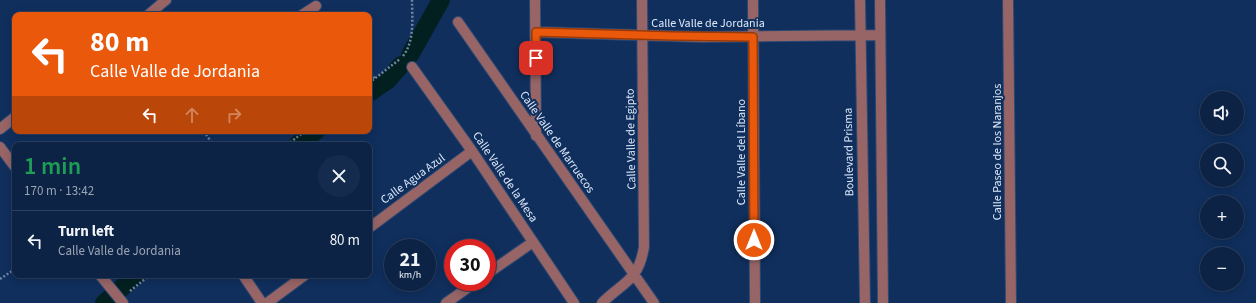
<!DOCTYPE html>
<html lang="en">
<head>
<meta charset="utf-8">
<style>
  :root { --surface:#0c2346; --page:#152b4d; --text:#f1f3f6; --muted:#9aa4b3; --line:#2c405f }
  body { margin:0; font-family:"Source Sans 3",sans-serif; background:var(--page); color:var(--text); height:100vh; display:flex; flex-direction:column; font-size:15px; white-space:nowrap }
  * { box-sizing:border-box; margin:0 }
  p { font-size:13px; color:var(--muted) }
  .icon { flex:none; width:22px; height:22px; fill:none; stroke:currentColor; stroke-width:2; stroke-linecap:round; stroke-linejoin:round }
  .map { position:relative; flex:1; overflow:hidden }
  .sheet { position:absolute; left:12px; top:142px; width:360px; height:136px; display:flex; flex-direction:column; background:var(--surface); border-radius:8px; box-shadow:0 2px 10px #0003,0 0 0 1px var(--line) }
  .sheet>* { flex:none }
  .top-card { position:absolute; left:12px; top:12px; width:360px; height:122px; border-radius:8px; box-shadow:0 2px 10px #0003,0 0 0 1px var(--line); background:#ea580c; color:#fff; overflow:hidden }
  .buttons { position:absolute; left:1200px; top:91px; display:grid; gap:8px }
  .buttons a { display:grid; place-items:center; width:44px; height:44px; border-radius:50%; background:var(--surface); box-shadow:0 2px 10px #0003,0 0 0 1px var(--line); font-size:20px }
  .speed { position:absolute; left:384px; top:239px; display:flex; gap:8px; font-size:20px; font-weight:700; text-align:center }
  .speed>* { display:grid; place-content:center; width:52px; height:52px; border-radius:50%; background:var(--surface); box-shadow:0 2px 10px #0003,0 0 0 1px var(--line); line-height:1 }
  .speed small { font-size:10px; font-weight:400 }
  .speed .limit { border:6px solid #d22; background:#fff; color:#111 }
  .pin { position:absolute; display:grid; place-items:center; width:34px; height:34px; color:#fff; margin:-17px; border-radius:8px; box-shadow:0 2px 6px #0006 }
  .me { position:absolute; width:44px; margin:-22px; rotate:0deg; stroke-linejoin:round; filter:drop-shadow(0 0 3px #0008) }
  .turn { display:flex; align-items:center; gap:14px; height:84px; padding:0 12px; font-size:18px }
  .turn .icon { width:52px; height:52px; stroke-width:2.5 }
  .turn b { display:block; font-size:28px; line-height:34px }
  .lanes { display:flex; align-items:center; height:38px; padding:0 12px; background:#0003; justify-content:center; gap:20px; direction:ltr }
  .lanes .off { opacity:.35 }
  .round { display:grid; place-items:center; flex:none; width:42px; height:42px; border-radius:21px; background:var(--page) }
  .head { display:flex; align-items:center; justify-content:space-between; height:68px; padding:0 12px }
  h1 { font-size:24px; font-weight:600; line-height:30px; color:#1e9e55 }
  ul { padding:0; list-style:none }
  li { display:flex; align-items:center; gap:12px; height:60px; padding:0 12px; border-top:1px solid var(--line) }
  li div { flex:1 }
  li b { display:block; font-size:15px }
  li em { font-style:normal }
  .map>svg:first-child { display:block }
</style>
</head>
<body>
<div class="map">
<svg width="1256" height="303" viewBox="0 0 1256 303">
  <rect width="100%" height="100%" fill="#102f5d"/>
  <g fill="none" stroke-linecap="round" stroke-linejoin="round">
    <path stroke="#032021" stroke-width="18" d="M410,55L441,0
      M369,93L388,80L401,65
      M297,145L316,131
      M104,303L137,275"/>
    <defs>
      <path id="minor" d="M535,0L536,136
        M753,0L755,303
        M860,0L865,303
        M880,0L883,303
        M1008,0L1011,303
        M148,15L166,0
        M302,15L316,6
        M458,22L654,303
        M536,32L703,37L880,35
        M412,67L472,151L574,303
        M0,129L15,117
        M0,147L15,167
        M369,228L472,151
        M487,274L533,242
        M100,275L123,303
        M243,275L262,303
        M267,303L305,275
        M446,303L476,282
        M602,303C624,281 638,282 644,247L642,0"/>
    </defs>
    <use href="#minor" stroke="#2d4973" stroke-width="12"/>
    <path stroke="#6e85a6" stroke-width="2.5" stroke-dasharray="2 2" stroke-linecap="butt" d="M403,56C415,41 412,17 412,0
      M369,70L375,79
      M369,83L400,59
      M204,131L213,145
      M287,145L305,131
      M0,279L15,269
      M130,291L150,275"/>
    <use href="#minor" stroke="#986566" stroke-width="10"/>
  </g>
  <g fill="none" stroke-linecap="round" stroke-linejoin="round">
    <defs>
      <path id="route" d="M536,58V32L673,36L753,37L754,240"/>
    </defs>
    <use href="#route" stroke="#983908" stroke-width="10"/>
    <use href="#route" stroke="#ea580c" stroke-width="7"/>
  </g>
  <g text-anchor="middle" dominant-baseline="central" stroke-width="4" stroke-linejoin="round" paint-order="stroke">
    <g font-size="12" fill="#dde9fb" stroke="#102f5d">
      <text x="708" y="23">Calle Valle de Jordania</text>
      <text transform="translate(631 139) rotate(-91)">Calle Valle de Egipto</text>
      <text transform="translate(557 142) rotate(55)">Calle Valle de Marruecos</text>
      <text transform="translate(741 152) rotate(-90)">Calle Valle del Líbano</text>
      <text transform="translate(849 152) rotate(-91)">Boulevard Prisma</text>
      <text transform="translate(997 152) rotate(-90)">Calle Paseo de los Naranjos</text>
      <text transform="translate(505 177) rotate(56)">Calle Valle de la Mesa</text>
      <text transform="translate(413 179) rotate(-36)">Calle Agua Azul</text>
    </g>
  </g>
</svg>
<div class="buttons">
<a><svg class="icon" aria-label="sound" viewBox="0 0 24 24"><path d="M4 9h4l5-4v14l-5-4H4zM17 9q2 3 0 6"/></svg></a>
<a><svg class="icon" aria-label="search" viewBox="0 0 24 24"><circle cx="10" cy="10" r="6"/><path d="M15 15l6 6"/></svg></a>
<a>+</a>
<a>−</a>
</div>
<div class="speed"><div>21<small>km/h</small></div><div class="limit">30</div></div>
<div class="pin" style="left:536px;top:58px;background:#d93025"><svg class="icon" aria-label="arrive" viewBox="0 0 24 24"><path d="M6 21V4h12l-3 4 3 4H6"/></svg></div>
<svg class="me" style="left:754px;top:240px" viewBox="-20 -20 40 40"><circle r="17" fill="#ea580c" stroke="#fff" stroke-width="3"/><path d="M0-11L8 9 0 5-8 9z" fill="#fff"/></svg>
<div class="top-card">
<div class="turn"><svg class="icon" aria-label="left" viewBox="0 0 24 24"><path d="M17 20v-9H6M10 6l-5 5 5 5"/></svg><div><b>80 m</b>Calle Valle de Jordania</div></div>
<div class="lanes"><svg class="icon" aria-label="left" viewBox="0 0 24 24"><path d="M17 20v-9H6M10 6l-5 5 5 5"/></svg><svg class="icon off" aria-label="ahead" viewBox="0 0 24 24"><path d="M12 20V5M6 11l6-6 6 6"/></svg><svg class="icon off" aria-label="right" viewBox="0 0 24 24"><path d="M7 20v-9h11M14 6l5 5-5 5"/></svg></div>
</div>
<section class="sheet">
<div class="head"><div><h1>1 min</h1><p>170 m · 13:42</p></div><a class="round"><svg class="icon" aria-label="close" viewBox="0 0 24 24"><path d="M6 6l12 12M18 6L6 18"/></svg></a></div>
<ul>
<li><svg class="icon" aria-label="left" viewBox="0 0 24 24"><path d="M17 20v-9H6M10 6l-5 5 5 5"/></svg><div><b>Turn left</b><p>Calle Valle de Jordania</p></div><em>80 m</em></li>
</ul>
</section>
</div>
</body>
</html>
